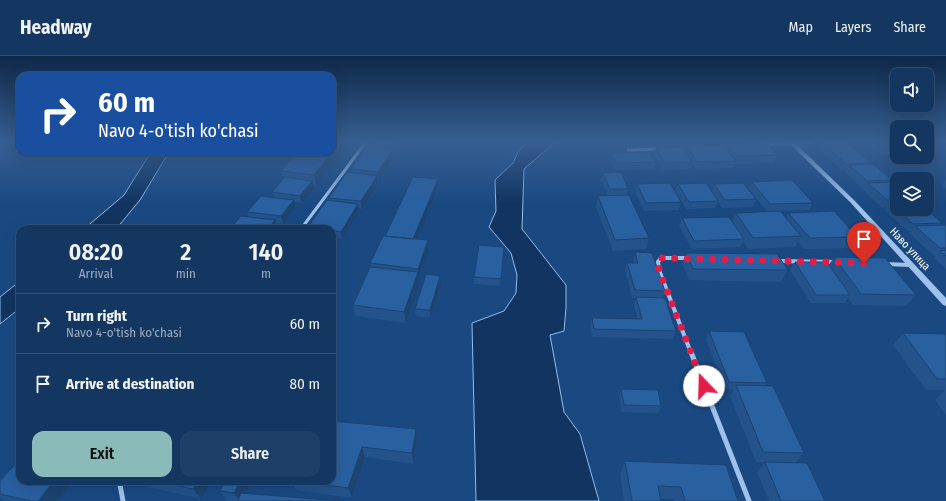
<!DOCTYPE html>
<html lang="en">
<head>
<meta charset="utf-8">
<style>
  :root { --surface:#143762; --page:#1d3f68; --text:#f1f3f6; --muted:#9dacbe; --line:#335177; --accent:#8bbbb9 }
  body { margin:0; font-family:"Fira Sans Condensed",sans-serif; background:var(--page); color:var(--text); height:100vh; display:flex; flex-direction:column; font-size:15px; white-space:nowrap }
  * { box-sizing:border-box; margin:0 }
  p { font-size:13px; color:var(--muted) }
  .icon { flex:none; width:22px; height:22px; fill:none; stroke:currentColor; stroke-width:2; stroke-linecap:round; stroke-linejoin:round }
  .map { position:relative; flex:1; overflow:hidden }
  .side { position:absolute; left:16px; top:169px; width:320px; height:260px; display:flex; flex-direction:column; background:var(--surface); border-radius:12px; box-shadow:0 4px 16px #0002,0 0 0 1px var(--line) }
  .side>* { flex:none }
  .hud { position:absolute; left:16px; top:16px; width:320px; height:84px; border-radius:12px; box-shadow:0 4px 16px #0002,0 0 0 1px var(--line); background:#1a4fa0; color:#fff; overflow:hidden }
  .tools { position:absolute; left:890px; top:12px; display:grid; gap:8px }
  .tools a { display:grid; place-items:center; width:44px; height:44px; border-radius:8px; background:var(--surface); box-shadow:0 4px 16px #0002,0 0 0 1px var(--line); font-size:20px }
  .pin { position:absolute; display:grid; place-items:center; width:34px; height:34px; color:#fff; margin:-41px -17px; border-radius:50% 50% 50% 0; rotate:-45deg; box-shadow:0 0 4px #0007 }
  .pin .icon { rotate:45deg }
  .me { position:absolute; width:44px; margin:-22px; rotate:339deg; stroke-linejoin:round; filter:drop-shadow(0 0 3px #0008) }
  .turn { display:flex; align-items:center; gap:14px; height:84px; padding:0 16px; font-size:18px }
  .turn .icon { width:52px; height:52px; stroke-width:2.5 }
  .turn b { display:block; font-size:28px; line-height:34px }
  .eta { display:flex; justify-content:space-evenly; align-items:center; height:68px; text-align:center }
  .eta b { font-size:24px; font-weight:600; line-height:28px }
  .primary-button { display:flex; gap:8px; margin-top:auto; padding:8px 16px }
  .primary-button a { flex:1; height:46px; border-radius:12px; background:var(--accent); color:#111; font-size:16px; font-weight:600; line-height:46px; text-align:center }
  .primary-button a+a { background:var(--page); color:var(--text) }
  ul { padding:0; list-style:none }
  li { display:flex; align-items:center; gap:12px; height:60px; padding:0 16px; border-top:1px solid var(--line) }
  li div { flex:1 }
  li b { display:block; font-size:15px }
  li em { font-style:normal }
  header { display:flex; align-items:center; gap:24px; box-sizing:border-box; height:56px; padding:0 20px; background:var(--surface); border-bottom:1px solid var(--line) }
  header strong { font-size:19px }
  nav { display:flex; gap:22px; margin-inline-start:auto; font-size:14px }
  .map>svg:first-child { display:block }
</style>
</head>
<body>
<header>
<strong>Headway</strong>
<nav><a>Map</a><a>Layers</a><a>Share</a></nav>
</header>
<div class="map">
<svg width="946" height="445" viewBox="0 0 946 445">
  <rect width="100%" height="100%" fill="#1a4982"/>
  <path fill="#113460" stroke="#91bded" d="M529,86H560L553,88L524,113L522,173L566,229V252L564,275L550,279L564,356L580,378L599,445H476L472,267L504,255L516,237L517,219L511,197L489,171L496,155L495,124L513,107L519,94Z
    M151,96H169L140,144L116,173H84L124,139Z
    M20,225V252L0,268V241Z"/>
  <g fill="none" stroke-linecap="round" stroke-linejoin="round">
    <path stroke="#9ec2eb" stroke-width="3" d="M763,89L810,86
      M628,94L660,93
      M301,173L366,86"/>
    <path stroke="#9ec2eb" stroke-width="4" d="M688,202H661L658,206L659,214L691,297
      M777,205L836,206
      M885,208L910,209"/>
    <path stroke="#9ec2eb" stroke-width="5" d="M691,296L749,445
      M121,425L120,429L123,445"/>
    <path fill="#9ec2eb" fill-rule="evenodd" d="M788,86H794L854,144L946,242V250L943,249L850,146Z"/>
  </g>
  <path fill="#23538a" d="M372,86H406L399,97H394V100L379,123H378V127L362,153L359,152V156L342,183L332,182V173H308V171L330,145L329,142L352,117L351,113L371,90V88Z
    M820,86H847L871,107L870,108L892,124L891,126L897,128V153L942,167L941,169H946V213L934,202L936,200H934L909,177L911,175H908L884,154L886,151L882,152L863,134L864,133H862L845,116L846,115H842L817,91Z
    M868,86H897V99H881L867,88Z
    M927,86H946V94H927Z
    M726,88L777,99L774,107L735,108L733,112L696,113L692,108L690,113L663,114L654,99L656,92L685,96L687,90L725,92Z
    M348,89L316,129H313L314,132L302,147L295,146L296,151L283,168L276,167L277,172L248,161L247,156L274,141L272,136L284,123L281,115Z
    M612,97L656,106L654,113L615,114L610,104Z
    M603,117L628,133L627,139L649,182L646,193L613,195L596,151L598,140H608L601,124Z
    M438,123V131L417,183L428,184L429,195L419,223V227L406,267L355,260L353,249L370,211V207L385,180Z
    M946,124V133L942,129Z
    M752,126L813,147L809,154L780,155L786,162L788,157L857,181L850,192L804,193L798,186L795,191L748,193L743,185L740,191L692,193L679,170L682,162L732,166L736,157L767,156L749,133Z
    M637,128L681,146L679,154L644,155L635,136Z
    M678,128L711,135L714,128L756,143L753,151L722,152L718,145L715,152L686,153L675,135Z
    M635,196L665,235L663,242L676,275L673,283L592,281L590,270L592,262L638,263L634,249L636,242H632L625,215L627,207H634L633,204Z
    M686,197L788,214L781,226L689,224L682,208Z
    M504,198L500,230L474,228V221Z
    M834,201L916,239L906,250L853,249L848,242L845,247H811L790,214L795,206L829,209Z
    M441,228L430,262L416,260L415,253Z
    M709,275L767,327L765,330L804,397L796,406L825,445H769L757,416L765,406H756L730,340L734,334L725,333L706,283Z
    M903,277L946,278V359L935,344L945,334H926L893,289Z
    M20,318V325L16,321Z
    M621,333L661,350L658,357L622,356L619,341Z
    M332,365L416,373L417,384L414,408L365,401L352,442L296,434L291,425H332Z
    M625,405L738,445H674V443H661V445H624L620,418Z
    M0,425H74L58,445H4L0,442Z
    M139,425H212L201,443L144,430Z
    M220,435L246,437L340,445H227Z"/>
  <path fill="#1d4370" d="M340,86H347L348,89L316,129L314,119Z
    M401,86H406L399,97L398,90Z
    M393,93L394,100L379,123L378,116Z
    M377,120L378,127L362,153L361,145Z
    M438,123V131L413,194L412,186Z
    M312,125L314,132L302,147L300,140Z
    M294,144L296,151L283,168L281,160Z
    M358,148L359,156L342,183L341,176Z
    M275,164L277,172L276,173H268Z
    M428,184L429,195L419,223V227L406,267L404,256L418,216V213Z
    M504,191V198L500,230L501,223Z
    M440,220L441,228L430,262V254Z
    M416,373L417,384L414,408L412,397Z
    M362,391L365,401L352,442L348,432Z
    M54,425H74L58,445H38Z
    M199,425H212L201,443L193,433Z
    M240,425H251L242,445H240L234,437Z"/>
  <path fill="#2960a0" stroke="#1d4370" d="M332,86H340L314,119L281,115L298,96H332Z
    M372,86H401L398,90L371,88Z
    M765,86L777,99L737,100L726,88Z
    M822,86H847L871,107L846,108Z
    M877,86H897V92H885Z
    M927,86H946V87H927Z
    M723,89L736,105L698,106L687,90Z
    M367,90L393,93L378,116L351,113Z
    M682,91L692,106L665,107L656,92Z
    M650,96L656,106L616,107L612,97Z
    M873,108L892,124L867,125L849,109Z
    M347,116L377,120L361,145L329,142Z
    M621,116L628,133H610L603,117Z
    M285,121L312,125L300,140L272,136Z
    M413,121L438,123L413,183L385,180Z
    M792,124L813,147L770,148L752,126Z
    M894,126L897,128V144H887L868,127Z
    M670,127L681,146L646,147L637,128Z
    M706,127L718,145L689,146L678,128Z
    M743,127L756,143L725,144L714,128Z
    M629,139L649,182L615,184L598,140Z
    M261,140L294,144L281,160L247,156Z
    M327,144L358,148L341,176L332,174V173H320L308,171Z
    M889,146H897V153H926L942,167L913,168Z
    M780,155L801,180L753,182L736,157Z
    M834,155L857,181L810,182L788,157Z
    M241,160L275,164L268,173H230Z
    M729,161L744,183L694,185L682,162Z
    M945,169H946V192H940L915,170Z
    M383,180L428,184L418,213L370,207Z
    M479,189L504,191L501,223L474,221Z
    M946,194V200L940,195Z
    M635,196L652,197L665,235L635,234L627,207H638Z
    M686,197L777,198L788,214L693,213Z
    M834,201L885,202L916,239L861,238Z
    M795,206H827L850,239H816Z
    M370,211L418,216L404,256L353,249Z
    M426,218L440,220L430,254L415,253Z
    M636,241L665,242L676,275L594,273L592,262L642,263Z
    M709,275L744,276L767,327L729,326Z
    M903,277L946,278V323H937Z
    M20,318V322L16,321Z
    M736,329L773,330L804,397L763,396Z
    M621,333L658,334L661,350L624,349Z
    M332,365L416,373L412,397L362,391L348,432L296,425H332Z
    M20,403V425H54L38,445H31L0,438V425Z
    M625,405L726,409L738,445H685L681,431L658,430L661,445H632Z
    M765,406L807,407L825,445H781Z
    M156,425H199L193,433Z
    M225,425H240L234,437L220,435Z
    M241,437L340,445H238Z"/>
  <linearGradient id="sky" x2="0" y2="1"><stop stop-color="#0e2848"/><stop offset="0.58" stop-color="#385f92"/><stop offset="1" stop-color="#385f92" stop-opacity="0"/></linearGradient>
  <rect width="946" height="148" fill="url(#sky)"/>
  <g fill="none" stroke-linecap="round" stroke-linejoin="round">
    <path stroke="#e11d48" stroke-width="7" stroke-dasharray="0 12.6" d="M704,330L659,214L658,206L661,202L864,207"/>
  </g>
  <g text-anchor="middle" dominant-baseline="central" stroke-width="4" stroke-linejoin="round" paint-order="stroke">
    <g font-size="11" fill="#fff" stroke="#1a4982">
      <text transform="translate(910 193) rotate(47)">Наво улица</text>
    </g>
  </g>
</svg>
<div class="tools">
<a><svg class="icon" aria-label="sound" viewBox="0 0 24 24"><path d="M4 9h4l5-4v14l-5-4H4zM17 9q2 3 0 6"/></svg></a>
<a><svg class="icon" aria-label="search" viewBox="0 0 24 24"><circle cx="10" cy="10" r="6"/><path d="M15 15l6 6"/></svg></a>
<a><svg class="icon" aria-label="layers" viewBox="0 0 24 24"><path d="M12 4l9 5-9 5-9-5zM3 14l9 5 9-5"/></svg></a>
</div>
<div class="pin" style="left:864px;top:207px;background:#d93025"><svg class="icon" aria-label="arrive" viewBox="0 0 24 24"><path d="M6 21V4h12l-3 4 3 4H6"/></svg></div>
<svg class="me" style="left:704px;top:330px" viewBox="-20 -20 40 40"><circle r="19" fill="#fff"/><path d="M0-13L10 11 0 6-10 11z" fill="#e11d48"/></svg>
<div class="hud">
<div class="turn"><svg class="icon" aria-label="right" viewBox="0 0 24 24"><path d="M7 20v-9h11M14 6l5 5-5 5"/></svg><div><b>60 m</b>Navo 4-o'tish ko'chasi</div></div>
</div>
<section class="side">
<div class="eta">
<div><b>08:20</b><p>Arrival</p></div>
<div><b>2</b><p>min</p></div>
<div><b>140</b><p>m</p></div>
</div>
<ul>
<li><svg class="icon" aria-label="right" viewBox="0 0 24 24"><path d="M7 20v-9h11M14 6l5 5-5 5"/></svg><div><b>Turn right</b><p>Navo 4-o'tish ko'chasi</p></div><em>60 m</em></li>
<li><svg class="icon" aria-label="arrive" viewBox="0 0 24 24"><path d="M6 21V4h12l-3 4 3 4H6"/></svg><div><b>Arrive at destination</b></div><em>80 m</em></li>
</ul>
<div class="primary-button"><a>Exit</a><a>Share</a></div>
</section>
</div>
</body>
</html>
